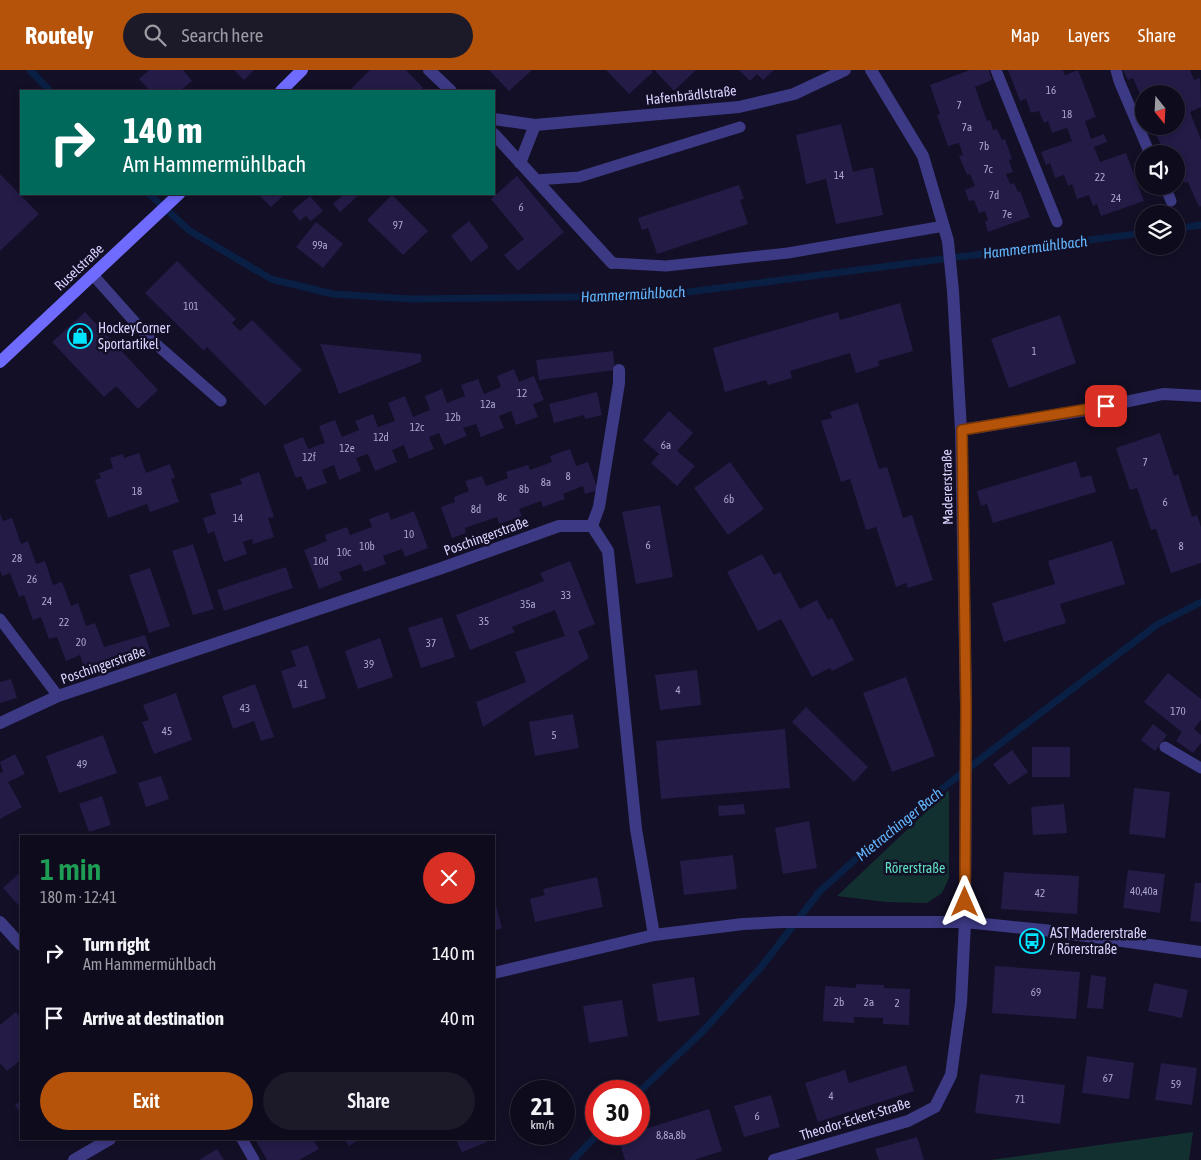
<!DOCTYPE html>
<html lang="en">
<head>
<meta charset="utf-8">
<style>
  :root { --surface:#0e0b1c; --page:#1c1929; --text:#f1f3f6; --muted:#9b9ba3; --line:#2e2b3b; --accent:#b45309 }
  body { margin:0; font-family:"Asap Condensed",sans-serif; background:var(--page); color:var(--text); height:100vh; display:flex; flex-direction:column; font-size:19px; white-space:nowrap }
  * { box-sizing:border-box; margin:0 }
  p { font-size:16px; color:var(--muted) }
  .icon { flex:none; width:28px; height:28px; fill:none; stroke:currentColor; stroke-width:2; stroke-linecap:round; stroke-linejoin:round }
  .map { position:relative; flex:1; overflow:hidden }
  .side { position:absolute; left:20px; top:765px; width:475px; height:305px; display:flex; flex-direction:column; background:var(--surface); border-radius:0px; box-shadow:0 2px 8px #0003,0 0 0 1px var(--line) }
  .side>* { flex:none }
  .hud { position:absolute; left:20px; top:20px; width:475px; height:105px; border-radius:0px; box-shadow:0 2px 8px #0003,0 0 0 1px var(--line); background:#00695c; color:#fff; overflow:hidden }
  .needle { width:32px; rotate:162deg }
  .controls { position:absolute; left:1135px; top:15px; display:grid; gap:10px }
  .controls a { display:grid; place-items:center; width:50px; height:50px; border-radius:50%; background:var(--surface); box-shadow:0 2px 8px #0003,0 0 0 1px var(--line); font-size:25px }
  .speed { position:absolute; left:510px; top:1010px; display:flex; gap:10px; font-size:25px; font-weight:700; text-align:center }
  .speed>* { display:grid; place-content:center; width:65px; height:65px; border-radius:50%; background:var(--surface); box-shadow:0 2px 8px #0003,0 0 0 1px var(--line); line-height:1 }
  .speed small { font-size:12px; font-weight:400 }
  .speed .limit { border:8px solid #d22; background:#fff; color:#111 }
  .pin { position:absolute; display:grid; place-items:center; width:42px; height:42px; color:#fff; margin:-21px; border-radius:10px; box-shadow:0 2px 8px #0006 }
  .me { position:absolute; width:55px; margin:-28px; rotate:0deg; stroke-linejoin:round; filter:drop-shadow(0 0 4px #0008) }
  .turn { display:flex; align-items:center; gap:18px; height:105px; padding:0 20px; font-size:22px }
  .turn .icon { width:65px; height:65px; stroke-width:2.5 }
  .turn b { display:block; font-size:35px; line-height:42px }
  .round { display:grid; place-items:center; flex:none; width:52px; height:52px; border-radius:26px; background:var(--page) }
  .overview { display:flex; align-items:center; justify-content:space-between; height:85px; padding:0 20px }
  h1 { font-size:30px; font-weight:600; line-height:38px; color:#1e9e55 }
  .primary-button { display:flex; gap:10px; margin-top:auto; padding:10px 20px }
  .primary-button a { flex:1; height:58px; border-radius:30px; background:var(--accent); color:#fff; font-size:20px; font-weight:600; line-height:58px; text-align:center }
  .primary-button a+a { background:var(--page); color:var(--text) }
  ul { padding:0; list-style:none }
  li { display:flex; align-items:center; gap:15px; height:65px; padding:0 20px }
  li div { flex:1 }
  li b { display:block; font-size:19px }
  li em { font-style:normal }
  header { display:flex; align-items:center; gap:30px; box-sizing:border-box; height:70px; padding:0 25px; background:var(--accent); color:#fff }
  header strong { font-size:24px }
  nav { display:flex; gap:28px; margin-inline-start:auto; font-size:18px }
  .search { width:350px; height:45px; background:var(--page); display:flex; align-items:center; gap:12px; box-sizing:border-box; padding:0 18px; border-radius:28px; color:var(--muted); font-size:19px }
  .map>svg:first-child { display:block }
</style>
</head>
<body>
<header>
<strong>Routely</strong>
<div class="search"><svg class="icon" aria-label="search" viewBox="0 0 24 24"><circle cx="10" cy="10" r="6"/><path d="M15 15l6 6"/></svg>Search here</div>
<nav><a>Map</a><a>Layers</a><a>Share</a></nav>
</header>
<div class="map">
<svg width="1201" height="1090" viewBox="0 0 1201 1090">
  <rect width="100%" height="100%" fill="#130f26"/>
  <path fill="#12302f" d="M949,720V808L942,823L927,833L886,832L837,826Z
    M1193,1062L1189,1090H990Z"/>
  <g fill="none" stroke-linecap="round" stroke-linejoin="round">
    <path stroke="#0a1f44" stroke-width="7" d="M30,0L50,21
      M149,124L190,161L271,209L333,224L411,229L657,226L1144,163
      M1176,159L1201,155
      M639,1022L703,961L762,896L820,821L886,762L1009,667L1158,554L1201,532
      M573,1090L598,1064"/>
  </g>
  <path fill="#241b47" d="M149,0H183L192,11L180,21H150L139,9Z
    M234,0H254L244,10Z
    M370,0H406L423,18L420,21H349Z
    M489,0H532L509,21Z
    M606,0H651L653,2L629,24Z
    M656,0H696L674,21L655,1Z
    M739,0H774L763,10L757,4L750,11Z
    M970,0H989L992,10L975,17L987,51L990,50L993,60L997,59L1002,70L1005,69L1012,89L1009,90L1013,102L1006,104L1010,114L1014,113L1018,122L1020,121L1030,147L988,162L985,152L988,150L985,141L979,143L974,130L969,131L965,120L975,116L970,104L967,105L959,86L963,85L959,73L948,76L937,45L940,44L930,15Z
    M1008,0H1063L1065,5L1078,0L1096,47L1085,51L1091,69L1104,64L1107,72L1094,77L1100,92L1126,83L1144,131L1101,146L1097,134L1093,136L1089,125L1077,129L1072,114L1068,116L1064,105L1055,108L1050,93L1046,95L1041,82L1072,71L1067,58L1052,63L1048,51L1044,53L1039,41L1031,43L1026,29L1020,31Z
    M1123,0H1190L1194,10L1200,8L1201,37L1190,42L1201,70V136L1199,137L1188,112L1185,113L1176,94V84H1165L1153,57L1176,56V24H1144V34L1133,8L1128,10Z
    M841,54L853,102L873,97L883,145L836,154L826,109L806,114L796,65Z
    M0,104L39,144L0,181Z
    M517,106L564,162L518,201L504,185L524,169L491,129Z
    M739,115L744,129L740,130L748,154L657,184L648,158L642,160L638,148Z
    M258,124H285L271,137Z
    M344,124H360L340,142L333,134Z
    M392,125L428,161L403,185L367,150Z
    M310,126L323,141L311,151L306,146L300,151L292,141Z
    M469,151L489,177L471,192L451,166Z
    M316,152L343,174L323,198L296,177Z
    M177,191L236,249L232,253L240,261L252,250L302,300L265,336L207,277L204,281L145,223Z
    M900,233L913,281L878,291L879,296L856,303L850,283L790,301L792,308L768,315L766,310L725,322L713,278L838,242L840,250Z
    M85,242L158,320L138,339L116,316L104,327L52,272Z
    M1060,245L1076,293L1009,318L991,269Z
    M320,274L421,284V292L339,324Z
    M613,281L615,300L539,310L536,290Z
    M514,299L519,312L534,306L544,330L533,334L538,347L516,355L511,341L499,346L504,358L481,367L476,354L463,358L467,366L444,375L439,363L429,367L434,379L409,389L404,375L392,380L397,392L375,401L368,384L356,388L361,401L339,410L334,395L322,400L327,413L307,420L301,406L296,408L283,375L303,367L308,379L325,373L319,356L335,350L342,367L359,360L355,351L373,344L378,357L395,351L388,333L405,326L413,347L430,340L425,326L442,319L447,333L465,326L461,315L478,309L484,324L501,317L497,306Z
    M597,322L602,345L585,349L584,345L554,353L549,334Z
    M858,333L879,399L887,397L903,448L912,445L933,510L908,518L906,513L896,517L876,457L866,460L850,409L841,412L821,351L832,348L830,342Z
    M669,341L693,363L677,381L695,396L677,416L651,393L659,384L643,370Z
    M1160,363L1174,406L1178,404L1192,447L1197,445L1201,457V493L1171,503L1156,459L1151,460L1137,418L1130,420L1116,378Z
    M570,379L576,396L588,392L598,420L585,424L583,416L563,424L565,429L543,437L541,431L519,439L522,446L499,454L497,447L465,458L466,463L452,468L441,437L455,432L454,427L469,421L465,411L482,406L486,416L508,408L506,402L528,395L530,400L552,392L550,386Z
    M139,383L146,403L170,394L175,408L171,409L179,432L150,442L147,434L108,448L95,410L101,408L99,403L113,398L110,388L123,384L124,388Z
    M1076,391L1081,408L1091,405L1096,422L993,453L987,434L981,436L977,421Z
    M730,392L764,439L728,465L694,418Z
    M259,402L274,447L268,448L274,467L253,474L252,469L243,472L247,484L224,492L214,461L208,464L203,448L216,444L210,424L242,414L240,409Z
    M660,435L673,507L636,514L622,442Z
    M414,441L428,478L405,487L402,479L383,486L386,494L364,502L361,494L339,502L342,510L319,519L304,480L327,471L325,465L347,457L350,465L372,457L369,449L388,442L391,450Z
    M0,443L3,451L12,448L21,474L28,471L36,494L45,491L53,515L62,512L71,536L78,533L86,556L95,553L104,577L145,565L151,584L86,605L80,585L66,591L57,567L49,569L41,547L33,550L24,525L19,527L10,503L2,506L0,500Z
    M1112,471L1125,514L1060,534L1066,553L1004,572L992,533L1055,514L1048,491Z
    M193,474L214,539L193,545L172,481Z
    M762,484L774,505L780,502L800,539L817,530L828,550L832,548L854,590L832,601L830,598L812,607L781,549L758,561L727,502Z
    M570,491L595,554L578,561L589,588L483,657L476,632L526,612L515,582L565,566L555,540L512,557L515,562L470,580L456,545L544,511L540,503Z
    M286,497L293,518L224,541L217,520Z
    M150,498L170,556L149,563L129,505Z
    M442,547L455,587L421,598L408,558Z
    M380,568L393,607L358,619L345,581Z
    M308,575L326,628L293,639L281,601L296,596L291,581Z
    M697,600L701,635L660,640L655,605Z
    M1168,603L1201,629V650L1194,659L1201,665V673L1193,683L1176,671L1182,662L1144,632Z
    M906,607L935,686L892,702L863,623Z
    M11,609L17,628L0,633V612Z
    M255,614L274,667L261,671L254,651L233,659L222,626Z
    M176,623L192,670L154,684L142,652L149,650L143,635Z
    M806,637L868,697L854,712L792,652Z
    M573,644L579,678L535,686L529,652Z
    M1153,654L1167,665L1155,681L1141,670Z
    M785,659L790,718L661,729L656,671Z
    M103,665L117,703L59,723L46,686Z
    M1032,677H1070V707H1032Z
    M1012,680L1028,702L1009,715L993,694Z
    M15,684L25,704L8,712L22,737L0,749V703L3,702L0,692Z
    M161,706L169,729L146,737L138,713Z
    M1134,718L1170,722L1165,768L1129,764Z
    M102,726L111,755L89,762L79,734Z
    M744,734L745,744L719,746L718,736Z
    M1064,734L1067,763L1033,765L1031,737Z
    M809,751L817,798L783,804L775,758Z
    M733,785L737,819L684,825L680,791Z
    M1128,800L1165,804L1160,843L1123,838Z
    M21,802V838L3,818Z
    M1004,802L1079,806L1077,844L1001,839Z
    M597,807L603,837L535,852L530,829L545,825L543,819Z
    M1195,813H1201V852L1190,851Z
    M494,828L502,858L494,861Z
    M995,896L1080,902L1076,949L992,943Z
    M1091,905L1106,907L1103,939L1087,938Z
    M694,907L700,945L658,952L652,914Z
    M1154,913L1188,920L1182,948L1148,941Z
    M856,914L884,915V918L910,919L909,955L883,954V948L854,947V953L823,951L825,916L856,918Z
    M622,930L628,966L589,973L583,936Z
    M16,942L21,948V990L7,1001L0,993V955Z
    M1087,986L1134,993L1129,1029L1082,1023Z
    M1161,993L1197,998L1192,1035L1155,1030Z
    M906,995L914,1021L818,1052L805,1013L845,1000L849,1013Z
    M980,1004L1065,1015L1060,1054L975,1043Z
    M771,1025L780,1057L744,1067L734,1036Z
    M21,1030V1044L15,1035Z
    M709,1039L722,1081L694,1090H625L618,1067L629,1064H639V1061Z
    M917,1067L924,1090H879L875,1079Z
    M255,1069H313L319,1079L299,1090H267Z
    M344,1069H360L349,1076Z
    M459,1069H485L487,1072L462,1082L456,1070Z
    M217,1079L224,1090H199Z"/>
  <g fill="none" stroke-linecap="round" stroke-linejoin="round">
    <path stroke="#3d3a85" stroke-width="11" d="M996,0L1057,152
      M1116,0L1119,11L1150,84
      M536,110L579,107L740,57
      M1165,116L1171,131
      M612,193L666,196L788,183L944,156
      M93,205L149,268L221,331
      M0,549L58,626
      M1165,677L1201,698
      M242,1069L254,1090"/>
    <path stroke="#3d3a85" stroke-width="12" d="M429,0L451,21
      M494,49L535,55L739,37L794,24L845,0
      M494,64L612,193
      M520,93L535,55
      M961,360L1087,340L1163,324L1201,326
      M592,456L608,481L636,759L654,865
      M592,456L599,437L619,313V300
      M0,653L58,626L439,499L559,456H592
      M0,852L21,875
      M494,903L654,865L743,854L782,852H965L1043,860L1201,882
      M74,1090L110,1069
      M774,1090L908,1051L935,1037L951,1005L961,933L965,852L966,637L961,360L953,221L948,171L923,86L871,0"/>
    <path stroke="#6f6bff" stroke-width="12" d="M281,21L302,0
      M0,292L179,124"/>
  </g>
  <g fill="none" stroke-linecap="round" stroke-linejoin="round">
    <defs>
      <path id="route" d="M965,832L966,636L962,360L1106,336"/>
    </defs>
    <use href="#route" stroke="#753606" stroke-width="12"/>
    <use href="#route" stroke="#b45309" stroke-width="9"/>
  </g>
  <defs>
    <symbol id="shop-ring" viewBox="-11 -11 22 22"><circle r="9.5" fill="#130f26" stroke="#00e5ff" stroke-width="1.5"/><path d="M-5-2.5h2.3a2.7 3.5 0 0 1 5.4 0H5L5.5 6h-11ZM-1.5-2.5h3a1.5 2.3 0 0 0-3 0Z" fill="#00e5ff"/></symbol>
    <symbol id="bus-ring" viewBox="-11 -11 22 22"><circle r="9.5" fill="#130f26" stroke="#00e5ff" stroke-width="1.5"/><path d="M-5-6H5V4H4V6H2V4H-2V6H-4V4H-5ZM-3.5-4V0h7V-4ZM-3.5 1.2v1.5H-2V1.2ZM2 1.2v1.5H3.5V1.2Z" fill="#00e5ff"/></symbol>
  </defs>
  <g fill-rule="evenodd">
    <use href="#shop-ring" x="66" y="252" width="28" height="28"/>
    <use href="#bus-ring" x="1018" y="857" width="28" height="28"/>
  </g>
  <g text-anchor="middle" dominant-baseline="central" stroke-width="5" stroke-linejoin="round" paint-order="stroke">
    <g font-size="11" fill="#aca6d1">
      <text x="1051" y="20">16</text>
      <text x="959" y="35">7</text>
      <text x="1067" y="44">18</text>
      <text x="967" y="57">7a</text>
      <text x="984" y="76">7b</text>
      <text x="988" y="99">7c</text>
      <text x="839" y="105">14</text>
      <text x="1100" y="107">22</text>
      <text x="994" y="125">7d</text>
      <text x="1116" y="128">24</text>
      <text x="521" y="137">6</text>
      <text x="1007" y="144">7e</text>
      <text x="398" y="155">97</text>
      <text x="320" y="175">99a</text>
      <text x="191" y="236">101</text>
      <text x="1034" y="281">1</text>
      <text x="522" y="323">12</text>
      <text x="488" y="334">12a</text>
      <text x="453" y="347">12b</text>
      <text x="417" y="357">12c</text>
      <text x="381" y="367">12d</text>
      <text x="666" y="375">6a</text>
      <text x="347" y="378">12e</text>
      <text x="309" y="387">12f</text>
      <text x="1145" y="392">7</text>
      <text x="568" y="406">8</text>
      <text x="546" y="412">8a</text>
      <text x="524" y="419">8b</text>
      <text x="137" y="421">18</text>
      <text x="502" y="427">8c</text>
      <text x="729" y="429">6b</text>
      <text x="1165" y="432">6</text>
      <text x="476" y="439">8d</text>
      <text x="238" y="448">14</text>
      <text x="409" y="464">10</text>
      <text x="648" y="475">6</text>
      <text x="367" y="476">10b</text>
      <text x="1181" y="476">8</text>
      <text x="344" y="482">10c</text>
      <text x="17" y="488">28</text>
      <text x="321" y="491">10d</text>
      <text x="32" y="509">26</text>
      <text x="566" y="525">33</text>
      <text x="47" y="531">24</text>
      <text x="528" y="534">35a</text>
      <text x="484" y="551">35</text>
      <text x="64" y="552">22</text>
      <text x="81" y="572">20</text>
      <text x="431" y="573">37</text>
      <text x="369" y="594">39</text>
      <text x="303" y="614">41</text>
      <text x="678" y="620">4</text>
      <text x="245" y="638">43</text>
      <text x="1178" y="641">170</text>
      <text x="167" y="661">45</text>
      <text x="554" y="665">5</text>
      <text x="82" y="694">49</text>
      <text x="1144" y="821">40,40a</text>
      <text x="1040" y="823">42</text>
      <text x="1036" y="922">69</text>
      <text x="839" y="932">2b</text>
      <text x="869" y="932">2a</text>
      <text x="897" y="933">2</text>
      <text x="1108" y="1008">67</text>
      <text x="1176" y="1014">59</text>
      <text x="831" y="1026">4</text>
      <text x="1020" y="1029">71</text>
      <text x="757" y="1046">6</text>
      <text x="671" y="1065">8,8a,8b</text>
    </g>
    <g font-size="14" fill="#d9d4ff" stroke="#130f26">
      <text transform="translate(691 25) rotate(-6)">Hafenbrädlstraße</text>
      <text transform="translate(79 197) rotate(-43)">Ruselstraße</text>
      <text transform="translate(947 417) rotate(-91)">Madererstraße</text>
      <text transform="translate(486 466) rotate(-20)">Poschingerstraße</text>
      <text transform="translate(103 595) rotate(-19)">Poschingerstraße</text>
      <text transform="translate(855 1049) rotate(-17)">Theodor-Eckert-Straße</text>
    </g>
    <g font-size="14" fill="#d9d4ff" stroke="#130f26" text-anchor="start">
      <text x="98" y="258">HockeyCorner<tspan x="98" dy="16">Sportartikel</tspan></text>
      <text x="1050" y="863">AST Madererstraße<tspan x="1050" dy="16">/ Rörerstraße</tspan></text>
    </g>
    <g font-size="14" fill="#5fe0c0" stroke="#130f26">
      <text x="915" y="798">Rörerstraße</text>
    </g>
    <g font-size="15" font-style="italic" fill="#62b6ff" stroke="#130f26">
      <text transform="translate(1035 177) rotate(-7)">Hammermühlbach</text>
      <text transform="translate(633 224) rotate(-3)">Hammermühlbach</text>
      <text transform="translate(899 754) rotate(-39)">Mietrachinger Bach</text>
    </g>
  </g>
</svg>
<div class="controls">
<a><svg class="needle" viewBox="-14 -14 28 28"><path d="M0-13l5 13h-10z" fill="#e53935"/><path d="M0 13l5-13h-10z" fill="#9b9ba3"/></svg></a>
<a><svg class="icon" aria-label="sound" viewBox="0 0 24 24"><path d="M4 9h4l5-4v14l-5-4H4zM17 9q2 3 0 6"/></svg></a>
<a><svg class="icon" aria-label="layers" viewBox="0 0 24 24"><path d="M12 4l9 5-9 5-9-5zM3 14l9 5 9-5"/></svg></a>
</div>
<div class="speed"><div>21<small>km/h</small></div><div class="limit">30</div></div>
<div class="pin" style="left:1106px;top:336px;background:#d93025"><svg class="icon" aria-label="arrive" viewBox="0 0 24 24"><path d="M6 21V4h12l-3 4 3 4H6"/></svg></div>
<svg class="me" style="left:965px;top:832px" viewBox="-20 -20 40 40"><path d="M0-17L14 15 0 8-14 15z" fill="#b45309" stroke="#fff" stroke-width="4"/></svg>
<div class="hud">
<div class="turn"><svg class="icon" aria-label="right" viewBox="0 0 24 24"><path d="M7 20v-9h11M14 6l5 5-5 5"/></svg><div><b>140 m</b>Am Hammermühlbach</div></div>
</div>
<section class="side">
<div class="overview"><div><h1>1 min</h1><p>180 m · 12:41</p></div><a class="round" style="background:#d93025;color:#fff"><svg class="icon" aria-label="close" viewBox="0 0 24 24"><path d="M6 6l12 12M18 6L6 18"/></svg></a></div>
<ul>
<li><svg class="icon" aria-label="right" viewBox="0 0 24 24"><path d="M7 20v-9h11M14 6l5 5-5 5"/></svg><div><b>Turn right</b><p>Am Hammermühlbach</p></div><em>140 m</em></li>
<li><svg class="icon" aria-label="arrive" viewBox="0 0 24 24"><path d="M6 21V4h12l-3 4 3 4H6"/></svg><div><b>Arrive at destination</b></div><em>40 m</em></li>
</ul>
<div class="primary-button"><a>Exit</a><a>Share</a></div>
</section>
</div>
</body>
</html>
